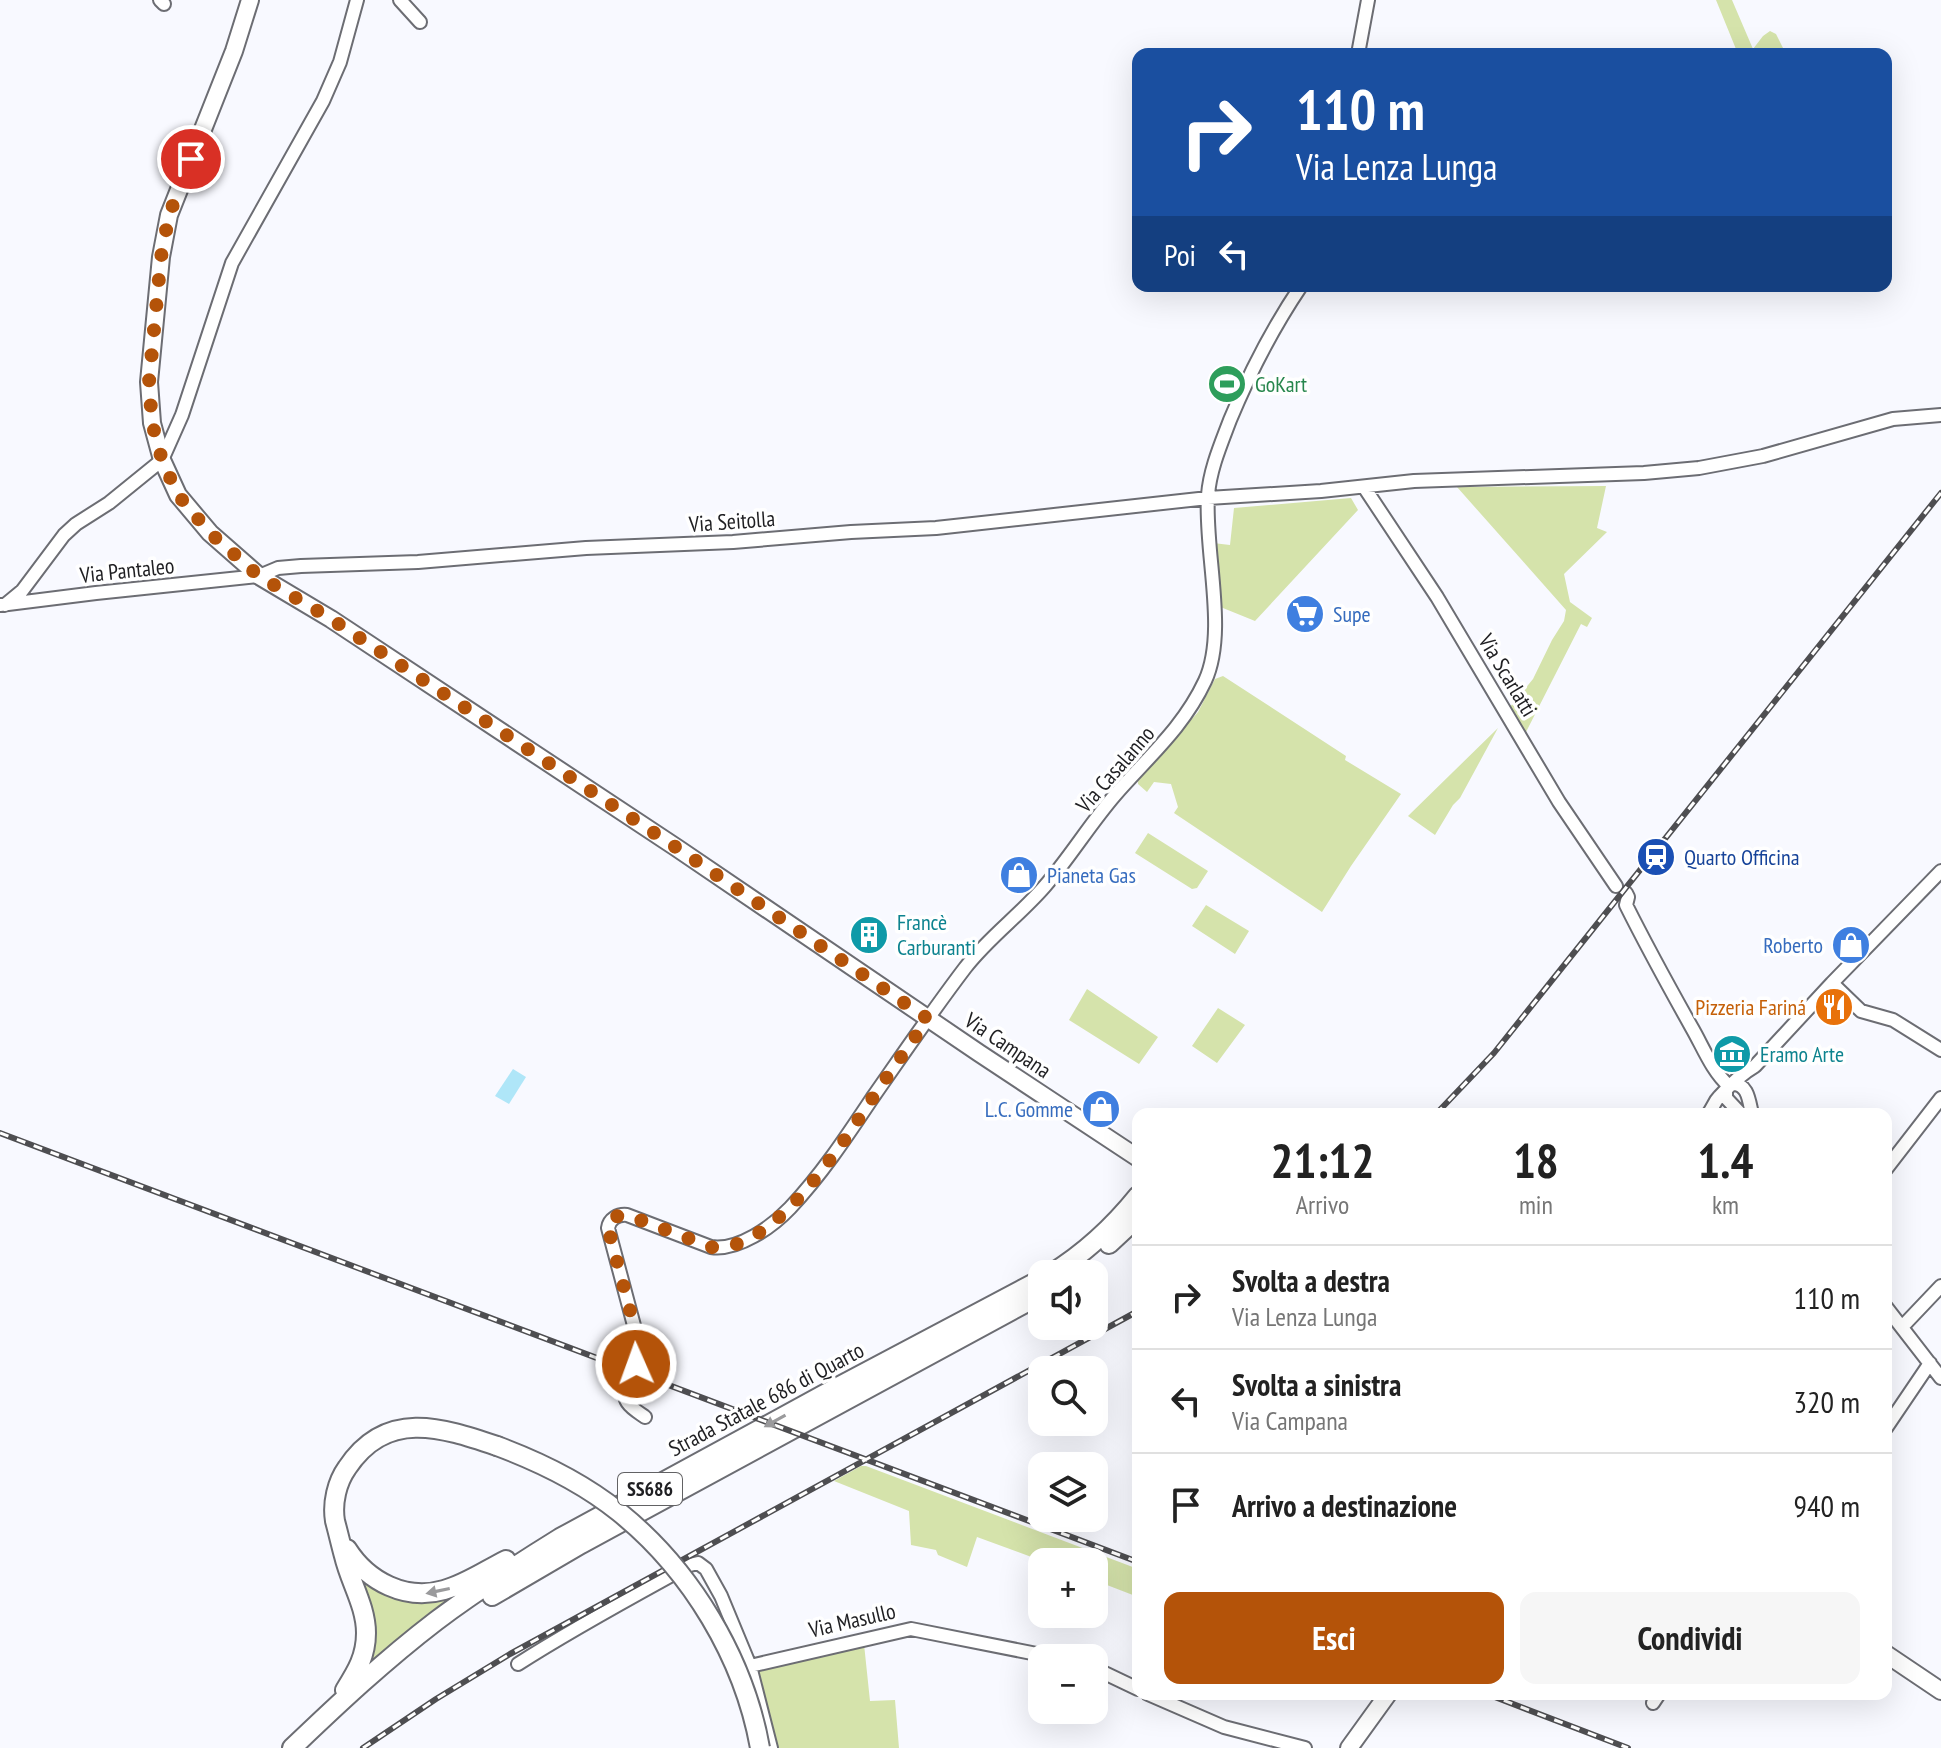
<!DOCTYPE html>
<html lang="it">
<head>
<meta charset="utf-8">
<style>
  :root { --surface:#fff; --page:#f6f6f6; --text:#222; --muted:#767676; --line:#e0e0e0; --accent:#b45309 }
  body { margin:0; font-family:"PT Sans Narrow",sans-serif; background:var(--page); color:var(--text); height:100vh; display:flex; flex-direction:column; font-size:30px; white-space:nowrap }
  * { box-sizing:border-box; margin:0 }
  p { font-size:26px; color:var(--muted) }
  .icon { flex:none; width:44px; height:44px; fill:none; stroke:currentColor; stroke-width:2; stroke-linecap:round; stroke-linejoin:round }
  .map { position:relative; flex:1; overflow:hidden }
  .panel { position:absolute; left:1132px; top:1108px; width:760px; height:592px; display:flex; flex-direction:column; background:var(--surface); border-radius:16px; box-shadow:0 8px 32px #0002 }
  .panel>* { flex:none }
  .hud { position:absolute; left:1132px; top:48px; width:760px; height:244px; border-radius:16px; box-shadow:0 8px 32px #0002; background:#1a4fa0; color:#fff; overflow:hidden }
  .controls { position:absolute; left:1028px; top:1260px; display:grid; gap:16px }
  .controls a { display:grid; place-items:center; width:80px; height:80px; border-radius:16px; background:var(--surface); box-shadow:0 8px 32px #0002; font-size:40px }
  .pin { position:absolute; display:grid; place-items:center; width:68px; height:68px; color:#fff; margin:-34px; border:4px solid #fff; border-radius:50%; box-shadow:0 2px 8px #0007 }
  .me { position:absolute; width:88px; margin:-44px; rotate:358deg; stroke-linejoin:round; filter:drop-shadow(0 0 6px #0008) }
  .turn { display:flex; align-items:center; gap:28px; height:168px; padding:0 32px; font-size:36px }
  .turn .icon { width:104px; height:104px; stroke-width:2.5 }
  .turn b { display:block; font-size:56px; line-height:68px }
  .then { display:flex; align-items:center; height:76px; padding:0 32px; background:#0003; gap:16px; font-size:30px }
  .eta { display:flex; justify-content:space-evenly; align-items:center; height:136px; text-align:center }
  .eta b { font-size:48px; font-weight:700; line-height:56px }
  .action { display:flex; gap:16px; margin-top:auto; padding:16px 32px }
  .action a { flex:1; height:92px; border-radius:16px; background:var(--accent); color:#fff; font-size:32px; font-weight:700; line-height:92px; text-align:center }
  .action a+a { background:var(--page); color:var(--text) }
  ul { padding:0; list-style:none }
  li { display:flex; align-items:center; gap:24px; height:104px; padding:0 32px; border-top:2px solid var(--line) }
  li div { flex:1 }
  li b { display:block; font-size:30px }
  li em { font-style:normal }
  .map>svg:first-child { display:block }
</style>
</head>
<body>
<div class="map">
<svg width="1941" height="1748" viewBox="0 0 1941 1748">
  <rect width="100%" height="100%" fill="#f8f9ff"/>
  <path fill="#d5e3ab" d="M1716,0H1732L1753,49L1763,36L1770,31L1776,34L1786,54H1738Z
    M1606,486L1597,528L1607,532L1564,574L1570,602L1592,618L1587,627L1581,624L1526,732V739L1509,708L1533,679L1552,640L1564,621L1566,610L1457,487Z
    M1351,498L1358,510L1255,621L1218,606L1213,543L1230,545L1234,508Z
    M1223,676L1346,756L1345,760L1401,794L1351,866L1322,912L1174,813L1178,807L1171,784L1154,782L1147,792L1138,784V781L1198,712L1215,679Z
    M1498,728L1460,798L1453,805L1435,835L1408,816Z
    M1148,833L1208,871L1197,888L1192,889L1135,853Z
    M1206,905L1249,931L1235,954L1192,926Z
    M1087,989L1158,1037L1139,1064L1069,1020Z
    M1218,1008L1245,1025L1217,1063L1192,1046Z
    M861,1466H866L1138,1569V1597L1094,1580V1562H1045L977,1537L967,1567L938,1555L936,1550L911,1545L909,1511L834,1481Z
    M356,1570L457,1594L364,1671Z
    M864,1644L870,1701L895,1700L899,1748H776L758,1675L759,1668Z"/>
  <path fill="#afe6f8" d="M513,1069L526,1077L509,1104L495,1096Z"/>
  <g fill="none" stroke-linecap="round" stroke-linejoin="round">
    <path stroke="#d7d8de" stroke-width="12" stroke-dasharray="12 6" stroke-linecap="butt" d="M627,1384L636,1364"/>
    <defs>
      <path id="minor" d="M160,0L164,4
        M400,0L420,22
        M1358,54L1368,0
        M1364,487L1437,597L1559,802L1616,886
        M0,605L96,593L259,576L278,568L301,566L418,562L586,548L733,542L851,532L936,528L1208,498L1321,491L1414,481L1644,473L1699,468L1763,456L1893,419L1941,415
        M5,605L22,591L64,535L76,524L109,503L162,460L182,415L232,263L323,101L340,62L357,0
        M1626,893L1628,897L1626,905C1647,947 1669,987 1692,1028C1703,1047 1712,1071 1729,1086
        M1832,983L1861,1011L1893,1020L1941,1050
        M1732,1084C1748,1083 1749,1101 1752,1114
        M1726,1092V1098L1741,1114
        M1708,1114C1713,1108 1714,1102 1719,1097C1730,1085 1741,1074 1755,1066L1832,983L1941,871
        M1886,1169L1941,1098
        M1886,1307L1941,1378
        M1902,1327L1941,1286
        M636,1364L640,1348L608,1228C609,1219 618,1214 627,1215L711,1247C738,1251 772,1227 790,1208C822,1174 847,1136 873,1097C903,1054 933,1010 965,968C988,938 1020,915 1045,886C1070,857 1090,824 1115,795C1148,757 1183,728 1205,681C1228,631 1204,551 1208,495C1210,469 1221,444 1230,420C1250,372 1272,329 1301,286
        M627,1384C620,1402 632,1408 645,1417
        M1886,1428L1930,1363
        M518,1664C574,1628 632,1597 690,1565L698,1563L706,1569L721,1596L750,1666L771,1748
        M750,1666L911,1629L1057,1658
        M1094,1668L1138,1689
        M1148,1694L1224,1727L1305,1748
        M1653,1703L1659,1694"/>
      <path id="major" d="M250,0L234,51L169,215L161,257L149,382L152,423L162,460L178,495L210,533L259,576L331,619L677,848L979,1053L1138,1158
        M1886,1654L1941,1691
        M1349,1748L1388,1694"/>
      <path id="highway" d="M1109,1244L1138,1217
        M1051,1274C1085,1253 1113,1227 1138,1196
        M347,1549C368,1582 406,1601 444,1590C466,1584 486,1570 506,1560
        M492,1596L581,1544L1042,1294
        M345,1690C357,1671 366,1656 366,1633C366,1606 350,1582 344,1556C341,1545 338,1532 335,1521C332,1503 337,1482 347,1468C386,1409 441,1427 497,1446
        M292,1748C338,1704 385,1660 436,1621C476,1591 518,1564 560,1538L823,1395L1042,1279"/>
    </defs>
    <use href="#minor" stroke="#6c6d73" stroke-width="16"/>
    <use href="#major" stroke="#6c6d73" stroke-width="20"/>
    <use href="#highway" stroke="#6c6d73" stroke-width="22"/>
    <use href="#minor" stroke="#fff" stroke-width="12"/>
    <use href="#major" stroke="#fff" stroke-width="16"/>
    <use href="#highway" stroke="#fff" stroke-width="18"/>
    <defs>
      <path id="rail" d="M1436,1114L1494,1053L1941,493
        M0,1133L1138,1562
        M1487,1694L1628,1748
        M363,1748L436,1699L510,1654L1138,1311"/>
    </defs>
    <use href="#rail" stroke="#4e4e51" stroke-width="6"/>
    <use href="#rail" stroke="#fff" stroke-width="3" stroke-dasharray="9" stroke-linecap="butt"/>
    <defs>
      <path id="highway-bridge" d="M497,1446C540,1462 583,1483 619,1512C691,1570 744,1658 760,1748"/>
    </defs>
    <use href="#highway-bridge" stroke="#6c6d73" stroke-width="22" stroke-linecap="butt"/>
    <use href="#highway-bridge" stroke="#fff" stroke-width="18"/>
  </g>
  <defs><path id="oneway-solid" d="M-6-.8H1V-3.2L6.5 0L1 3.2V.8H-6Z" transform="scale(2)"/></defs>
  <g fill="#9a9a9c">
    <use href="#oneway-solid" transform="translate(775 1421) rotate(151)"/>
    <use href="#oneway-solid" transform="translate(438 1591) rotate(168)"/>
  </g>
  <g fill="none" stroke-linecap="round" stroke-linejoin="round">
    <path stroke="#b45309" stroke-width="14" stroke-dasharray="0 25.2" d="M191,159L169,215L161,257L149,382L152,423L162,460L178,495L210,533L259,576L331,619L677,848L928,1019C909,1046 890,1072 872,1099C842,1144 772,1255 711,1247L627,1215C618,1214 609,1219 608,1228L640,1348L636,1364"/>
  </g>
  <defs>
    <symbol id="stadium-disc" viewBox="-11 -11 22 22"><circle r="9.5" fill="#2e9e5b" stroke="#fff"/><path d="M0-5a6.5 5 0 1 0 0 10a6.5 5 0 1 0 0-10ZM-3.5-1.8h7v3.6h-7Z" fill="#fff"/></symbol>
    <symbol id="supermarket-disc" viewBox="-11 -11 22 22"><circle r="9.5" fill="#3f7fe0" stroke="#fff"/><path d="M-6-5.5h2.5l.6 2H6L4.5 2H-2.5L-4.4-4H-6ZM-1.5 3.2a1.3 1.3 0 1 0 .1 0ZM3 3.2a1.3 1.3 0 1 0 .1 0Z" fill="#fff"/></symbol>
    <symbol id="station-disc" viewBox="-11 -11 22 22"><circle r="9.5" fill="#1a4fb4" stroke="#fff"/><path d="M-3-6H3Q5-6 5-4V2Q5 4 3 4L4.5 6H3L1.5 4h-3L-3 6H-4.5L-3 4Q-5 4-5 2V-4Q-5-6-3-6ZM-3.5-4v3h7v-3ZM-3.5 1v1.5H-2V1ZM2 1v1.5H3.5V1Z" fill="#fff"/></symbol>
    <symbol id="shop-disc" viewBox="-11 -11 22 22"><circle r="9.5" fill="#3f7fe0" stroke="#fff"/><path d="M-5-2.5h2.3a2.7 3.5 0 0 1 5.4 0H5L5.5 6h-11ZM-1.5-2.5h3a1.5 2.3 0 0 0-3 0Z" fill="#fff"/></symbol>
    <symbol id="building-disc" viewBox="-11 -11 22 22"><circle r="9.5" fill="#0f9aa8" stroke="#fff"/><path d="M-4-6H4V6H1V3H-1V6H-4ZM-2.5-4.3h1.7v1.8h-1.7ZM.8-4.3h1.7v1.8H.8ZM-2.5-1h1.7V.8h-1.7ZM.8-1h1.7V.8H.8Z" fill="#fff"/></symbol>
    <symbol id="restaurant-disc" viewBox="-11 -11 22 22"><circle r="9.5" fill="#e8710a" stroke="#fff"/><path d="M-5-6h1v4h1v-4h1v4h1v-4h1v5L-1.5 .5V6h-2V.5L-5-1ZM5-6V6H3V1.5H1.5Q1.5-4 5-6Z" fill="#fff"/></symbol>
    <symbol id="museum-disc" viewBox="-11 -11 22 22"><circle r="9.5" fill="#0f9aa8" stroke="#fff"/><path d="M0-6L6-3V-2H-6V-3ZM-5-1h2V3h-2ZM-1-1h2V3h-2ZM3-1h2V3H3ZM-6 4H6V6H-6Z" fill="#fff"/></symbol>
  </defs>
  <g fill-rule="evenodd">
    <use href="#stadium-disc" x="1205" y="362" width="44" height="44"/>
    <use href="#supermarket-disc" x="1283" y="592" width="44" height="44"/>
    <use href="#station-disc" x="1634" y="835" width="44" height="44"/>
    <use href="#shop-disc" x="997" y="853" width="44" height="44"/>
    <use href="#building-disc" x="847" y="913" width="44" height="44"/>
    <use href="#shop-disc" x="1829" y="923" width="44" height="44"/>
    <use href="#restaurant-disc" x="1812" y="985" width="44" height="44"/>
    <use href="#museum-disc" x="1710" y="1032" width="44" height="44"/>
    <use href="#shop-disc" x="1079" y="1087" width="44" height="44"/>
  </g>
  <g text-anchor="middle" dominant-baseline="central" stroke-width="7" stroke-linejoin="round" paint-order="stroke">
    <rect fill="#fff" stroke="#626264" stroke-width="2" x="618" y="1473" width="64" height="32" rx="6"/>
    <g font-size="20" font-weight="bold" fill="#1f1f22">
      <text x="650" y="1489">SS686</text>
    </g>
    <g font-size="22" fill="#27864d" stroke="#fff" text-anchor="start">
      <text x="1255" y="384">GoKart</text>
    </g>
    <g font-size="22" fill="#1f1f22" stroke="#fff">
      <text transform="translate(732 521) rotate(-4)">Via Seitolla</text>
      <text transform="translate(127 570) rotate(-6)">Via Pantaleo</text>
      <text transform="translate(1508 675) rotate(59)">Via Scarlatti</text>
      <text transform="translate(1115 769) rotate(-49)">Via Casalanno</text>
      <text transform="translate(1008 1045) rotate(34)">Via Campana</text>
      <text transform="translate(766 1399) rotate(-28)">Strada Statale 686 di Quarto</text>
      <text transform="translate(852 1620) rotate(-13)">Via Masullo</text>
    </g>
    <g font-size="22" fill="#366cbe" stroke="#fff" text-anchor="start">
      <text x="1333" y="614">Supe</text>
      <text x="1047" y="875">Pianeta Gas</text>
      <text x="1823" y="945" text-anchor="end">Roberto</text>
      <text x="1073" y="1109" text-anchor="end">L.C. Gomme</text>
    </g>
    <g font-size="22" fill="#164399" stroke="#fff" text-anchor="start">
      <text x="1684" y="857">Quarto Officina</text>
    </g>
    <g font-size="22" fill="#0d838f" stroke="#fff" text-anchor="start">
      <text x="897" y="922">Francè<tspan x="897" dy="25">Carburanti</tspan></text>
      <text x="1760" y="1054">Eramo Arte</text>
    </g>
    <g font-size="22" fill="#c56008" stroke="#fff" text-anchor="end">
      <text x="1806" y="1007">Pizzeria Fariná</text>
    </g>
  </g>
</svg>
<div class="controls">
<a><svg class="icon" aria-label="sound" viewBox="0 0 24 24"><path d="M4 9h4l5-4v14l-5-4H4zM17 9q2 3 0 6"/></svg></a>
<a><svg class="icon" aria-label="search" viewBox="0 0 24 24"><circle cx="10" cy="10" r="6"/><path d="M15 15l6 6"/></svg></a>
<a><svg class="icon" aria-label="layers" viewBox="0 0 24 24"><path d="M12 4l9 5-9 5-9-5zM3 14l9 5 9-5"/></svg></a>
<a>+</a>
<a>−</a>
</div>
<div class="pin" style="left:191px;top:159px;background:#d93025"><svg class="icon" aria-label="arrive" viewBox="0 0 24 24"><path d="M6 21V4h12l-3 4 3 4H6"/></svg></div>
<svg class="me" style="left:636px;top:1364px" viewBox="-20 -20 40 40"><circle r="17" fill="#b45309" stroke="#fff" stroke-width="3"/><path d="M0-11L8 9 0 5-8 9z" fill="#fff"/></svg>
<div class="hud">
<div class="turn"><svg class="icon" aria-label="right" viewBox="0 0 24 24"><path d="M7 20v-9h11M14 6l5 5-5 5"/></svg><div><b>110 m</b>Via Lenza Lunga</div></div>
<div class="then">Poi<svg class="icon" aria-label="left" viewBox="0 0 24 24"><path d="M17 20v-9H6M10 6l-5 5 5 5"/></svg></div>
</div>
<section class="panel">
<div class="eta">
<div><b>21:12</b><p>Arrivo</p></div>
<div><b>18</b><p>min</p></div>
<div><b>1.4</b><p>km</p></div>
</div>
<ul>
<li><svg class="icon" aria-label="right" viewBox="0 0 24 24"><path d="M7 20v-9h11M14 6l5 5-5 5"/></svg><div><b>Svolta a destra</b><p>Via Lenza Lunga</p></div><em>110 m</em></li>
<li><svg class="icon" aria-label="left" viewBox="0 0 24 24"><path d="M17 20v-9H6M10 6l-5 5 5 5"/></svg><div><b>Svolta a sinistra</b><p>Via Campana</p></div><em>320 m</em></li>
<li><svg class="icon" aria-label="arrive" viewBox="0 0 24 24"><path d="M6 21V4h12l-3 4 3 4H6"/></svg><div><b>Arrivo a destinazione</b></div><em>940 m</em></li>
</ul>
<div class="action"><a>Esci</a><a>Condividi</a></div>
</section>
</div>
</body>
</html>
